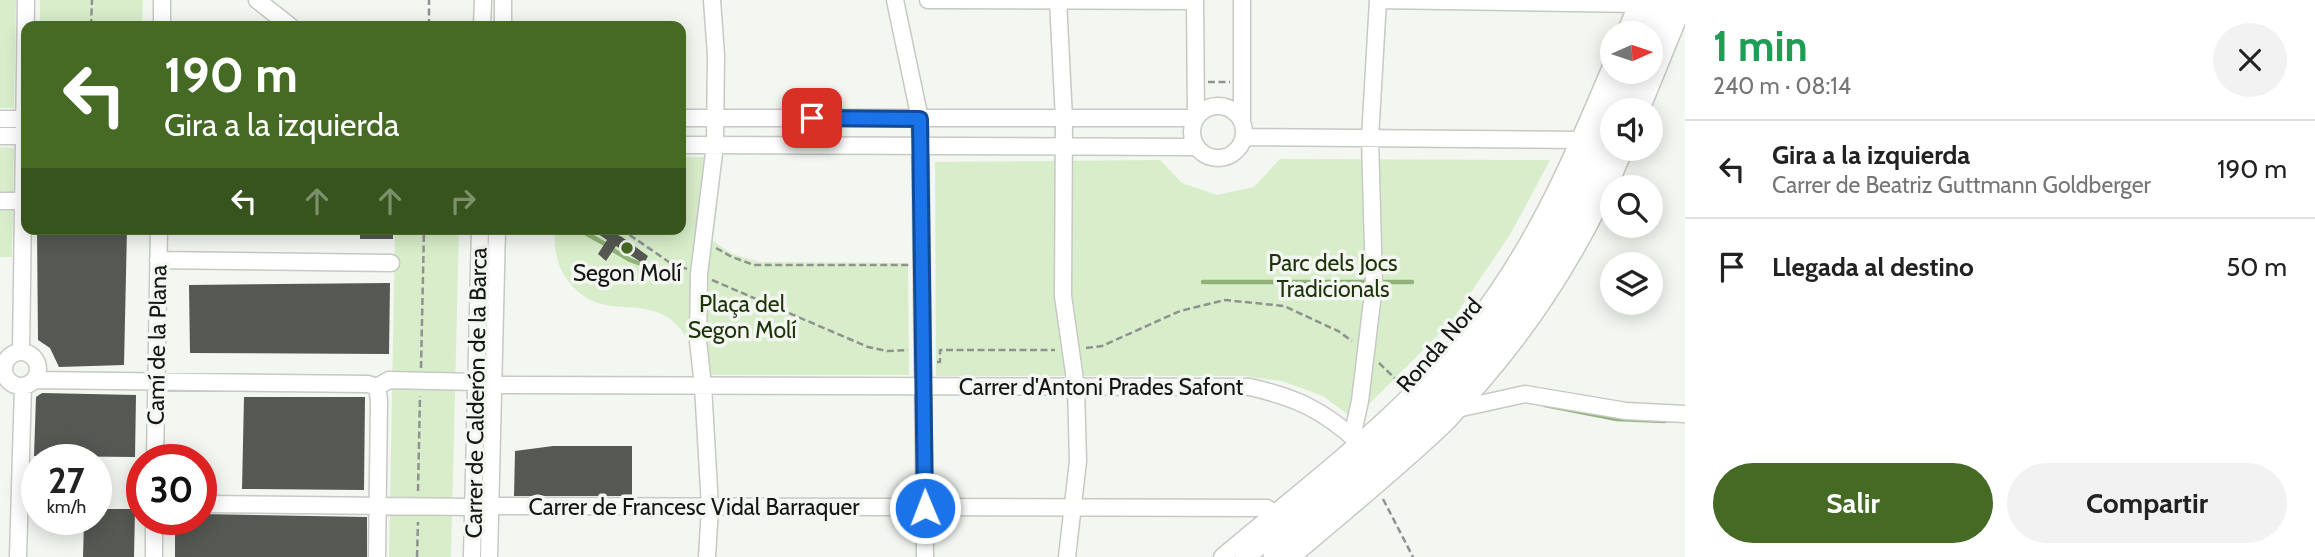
<!DOCTYPE html>
<html lang="es">
<head>
<meta charset="utf-8">
<style>
  :root { --surface:#fff; --page:#f2f2f2; --text:#222; --muted:#767676; --line:#e0e0e0; --accent:#456a24 }
  body { margin:0; font-family:Cabin,sans-serif; background:var(--page); color:var(--text); height:100vh; display:flex; flex-direction:column; font-size:26px; white-space:nowrap }
  * { box-sizing:border-box; margin:0 }
  p { font-size:23px; color:var(--muted) }
  .icon { flex:none; width:38px; height:38px; fill:none; stroke:currentColor; stroke-width:2; stroke-linecap:round; stroke-linejoin:round }
  .map { position:relative; flex:1; overflow:hidden }
  .details { display:flex; flex-direction:column; background:var(--surface); width:630px }
  .details>* { flex:none }
  .banner { position:absolute; left:21px; top:21px; width:665px; height:214px; border-radius:14px; box-shadow:0 4px 18px #0003; background:#456a24; color:#fff; overflow:hidden }
  .needle { width:46px; rotate:87deg }
  .fabs { position:absolute; left:1600px; top:21px; display:grid; gap:14px }
  .fabs a { display:grid; place-items:center; width:63px; height:63px; border-radius:50%; background:var(--surface); box-shadow:0 4px 18px #0003; font-size:35px }
  .speed { position:absolute; left:21px; top:444px; display:flex; gap:14px; font-size:35px; font-weight:700; text-align:center }
  .speed>* { display:grid; place-content:center; width:91px; height:91px; border-radius:50%; background:var(--surface); box-shadow:0 4px 18px #0003; line-height:1 }
  .speed small { font-size:18px; font-weight:400 }
  .speed .limit { border:10px solid #d22; background:#fff; color:#111 }
  .pin { position:absolute; display:grid; place-items:center; width:60px; height:60px; color:#fff; margin:-30px; border-radius:14px; box-shadow:0 4px 10px #0006 }
  .me { position:absolute; width:77px; margin:-38px; rotate:359deg; stroke-linejoin:round; filter:drop-shadow(0 0 5px #0008) }
  .turn { display:flex; align-items:center; gap:24px; height:147px; padding:0 28px; font-size:32px }
  .turn .icon { width:91px; height:91px; stroke-width:2.5 }
  .turn b { display:block; font-size:49px; line-height:60px }
  .lanes { display:flex; align-items:center; height:66px; padding:0 28px; background:#0003; justify-content:center; gap:35px; direction:ltr }
  .lanes .off { opacity:.35 }
  .round { display:grid; place-items:center; flex:none; width:74px; height:74px; border-radius:37px; background:var(--page) }
  .headline { display:flex; align-items:center; justify-content:space-between; height:119px; padding:0 28px }
  h1 { font-size:42px; font-weight:800; line-height:52px; color:#1e9e55 }
  .button { display:flex; gap:14px; margin-top:auto; padding:14px 28px }
  .button a { flex:1; height:80px; border-radius:42px; background:var(--accent); color:#fff; font-size:28px; font-weight:800; line-height:80px; text-align:center }
  .button a+a { background:var(--page); color:var(--text) }
  ul { padding:0; list-style:none }
  li { display:flex; align-items:center; gap:21px; height:98px; padding:0 28px; border-top:2px solid var(--line) }
  li div { flex:1 }
  li b { display:block; font-size:26px }
  li em { font-style:normal }
  main { display:flex; flex:1; min-height:0 }
  .map>svg:first-child { display:block }
</style>
</head>
<body>
<main>
<div class="map">
<svg width="1685" height="557" viewBox="0 0 1685 557">
  <rect width="100%" height="100%" fill="#f3f6f1"/>
  <path fill="#d8eeca" d="M0,0H16L14,108H0Z
    M40,0H143L142,26H40Z
    M0,147L14,148L12,257H0Z
    M681,157H718L709,238L732,254L760,262L908,263L909,375H697C694,346 681,316 649,310C635,306 620,308 606,305C581,301 560,278 556,253C554,246 555,238 555,231L553,229H681Z
    M1280,159L1550,160L1511,233L1451,322L1354,419L1323,396L1282,381L1245,376H936L935,162L1160,160L1182,183L1217,195L1254,187Z
    M395,229H459L451,557H389Z"/>
  <g fill="none" stroke-linecap="round" stroke-linejoin="round">
    <path stroke="#91b379" stroke-width="4.5" d="M580,230L605,244
      M613,250L630,260L658,270
      M1203,282H1369
      M1378,282H1412
      M1545,405L1617,419L1665,421"/>
  </g>
  <path fill="#555853" d="M37,229H127L124,365L59,367L50,348L38,340Z
    M360,229H393V239H360Z
    M591,229H605L622,237L648,256L644,264L616,246L606,261L598,254L607,240Z
    M390,283L389,354L190,353L189,285Z
    M42,393L136,395L135,457L34,456L36,397Z
    M244,397H365L364,490L242,489Z
    M553,446H632V496H514L515,451Z
    M96,509H135L134,557H83L84,520H96Z
    M201,514L367,517V557H175V520H201Z"/>
  <g fill="none" stroke-linecap="round" stroke-linejoin="round">
    <defs>
      <path id="minor" d="M257,0L290,26
        M895,0L920,119L925,557
        M928,0L1195,1
        M1058,0L1064,119L1063,296L1076,387L1078,461L1067,557
        M1195,0L1196,117
        M1378,0L1637,4
        M162,26V0
        M482,26L483,0
        M503,26V0
        M1625,33L1639,0
        M1192 132a26 26 0 1 1 52 0a26 26 0 1 1-52 0Z
        M1641,110L1685,2
        M681,118H1195
        M0,119H26
        M1242,120V0
        M0,136H26
        M1244,137L1580,140
        M681,145L1196,147
        M0,201H23
        M158,260L391,263
        M21,351L26,0
        M4 369a17 17 0 1 1 34 0a17 17 0 1 1-34 0Z
        M34,380L368,384L377,387L389,380L477,382
        M493,385L1250,387C1297,398 1323,410 1358,442
        M377,387L379,400L377,557
        M1457,409L1525,394L1626,411L1685,414
        M1352,437L1360,401L1374,285L1370,138L1378,0
        M155,460L159,229
        M201,504L473,507
        M490,506L1267,508L1273,514
        M18,557L23,386
        M154,557V520
        M472,557L480,229
        M489,557L497,229
        M707,557L710,507L703,386L698,341L699,274L715,145L716,55L712,0
        M1222,557C1308,484 1402,416 1472,326C1535,246 1573,157 1612,64
        M1292,557C1343,513 1396,471 1445,424C1457,412 1468,397 1480,384C1541,314 1589,235 1625,149"/>
      <path id="major" d="M1638,33L1652,0
        M1650,52L1672,0
        M1627,110L1642,72
        M1245,557C1305,506 1369,457 1425,400C1458,367 1488,329 1515,290C1562,222 1592,147 1622,72
        M1273,557C1328,510 1387,465 1437,413C1512,336 1569,245 1612,147"/>
    </defs>
    <use href="#minor" stroke="#c6c9c4" stroke-width="19"/>
    <use href="#major" stroke="#c6c9c4" stroke-width="23"/>
    <path stroke="#90928f" stroke-width="2.5" stroke-dasharray="7 3.5" stroke-linecap="butt" d="M91,26L92,0
      M429,26V0
      M1607,52L1612,39
      M1208,82H1230
      M621,229L669,262L687,269
      M716,248L732,257L754,265H909
      M712,280L868,347L887,351L908,350
      M1086,348L1102,346L1180,311L1225,300L1284,306L1338,331L1352,341
      M937,362H940V350H1055
      M1379,363L1402,385
      M421,368L424,229
      M418,491L420,396
      M1383,499L1413,557
      M417,557L418,522"/>
    <use href="#minor" stroke="#fff" stroke-width="16"/>
    <use href="#major" stroke="#fff" stroke-width="19"/>
  </g>
  <g fill="none" stroke-linecap="round" stroke-linejoin="round">
    <defs>
      <path id="route" d="M812,118L920,119L925,508"/>
    </defs>
    <use href="#route" stroke="#114b97" stroke-width="18"/>
    <use href="#route" stroke="#1a73e8" stroke-width="12"/>
  </g>
  <circle fill="#456a24" stroke="#f3f6f1" stroke-width="2.5" cx="627" cy="248" r="7"/>
  <g text-anchor="middle" dominant-baseline="central" stroke-width="7" stroke-linejoin="round" paint-order="stroke">
    <g font-size="23" fill="#1d3309" stroke="#f3f6f1">
      <text x="1333" y="263">Parc dels Jocs<tspan x="1333" dy="26">Tradicionals</tspan></text>
      <text x="742" y="304">Plaça del<tspan x="742" dy="26">Segon Molí</tspan></text>
    </g>
    <g font-size="23" fill="#151614" stroke="#f3f6f1">
      <text x="627" y="273">Segon Molí</text>
    </g>
    <g font-size="23" fill="#151614" stroke="#f3f6f1">
      <text transform="translate(157 345) rotate(-89)">Camí de la Plana</text>
      <text transform="translate(1439 345) rotate(-49)">Ronda Nord</text>
      <text x="1101" y="387">Carrer d'Antoni Prades Safont</text>
      <text transform="translate(476 393) rotate(-89)">Carrer de Calderón de la Barca</text>
      <text x="694" y="507">Carrer de Francesc Vidal Barraquer</text>
    </g>
  </g>
</svg>
<div class="fabs">
<a><svg class="needle" viewBox="-14 -14 28 28"><path d="M0-13l5 13h-10z" fill="#e53935"/><path d="M0 13l5-13h-10z" fill="#767676"/></svg></a>
<a><svg class="icon" aria-label="sound" viewBox="0 0 24 24"><path d="M4 9h4l5-4v14l-5-4H4zM17 9q2 3 0 6"/></svg></a>
<a><svg class="icon" aria-label="search" viewBox="0 0 24 24"><circle cx="10" cy="10" r="6"/><path d="M15 15l6 6"/></svg></a>
<a><svg class="icon" aria-label="layers" viewBox="0 0 24 24"><path d="M12 4l9 5-9 5-9-5zM3 14l9 5 9-5"/></svg></a>
</div>
<div class="speed"><div>27<small>km/h</small></div><div class="limit">30</div></div>
<div class="pin" style="left:812px;top:118px;background:#d93025"><svg class="icon" aria-label="arrive" viewBox="0 0 24 24"><path d="M6 21V4h12l-3 4 3 4H6"/></svg></div>
<svg class="me" style="left:925px;top:508px" viewBox="-20 -20 40 40"><circle r="17" fill="#1a73e8" stroke="#fff" stroke-width="3"/><path d="M0-11L8 9 0 5-8 9z" fill="#fff"/></svg>
<div class="banner">
<div class="turn"><svg class="icon" aria-label="left" viewBox="0 0 24 24"><path d="M17 20v-9H6M10 6l-5 5 5 5"/></svg><div><b>190 m</b>Gira a la izquierda</div></div>
<div class="lanes"><svg class="icon" aria-label="left" viewBox="0 0 24 24"><path d="M17 20v-9H6M10 6l-5 5 5 5"/></svg><svg class="icon off" aria-label="ahead" viewBox="0 0 24 24"><path d="M12 20V5M6 11l6-6 6 6"/></svg><svg class="icon off" aria-label="ahead" viewBox="0 0 24 24"><path d="M12 20V5M6 11l6-6 6 6"/></svg><svg class="icon off" aria-label="right" viewBox="0 0 24 24"><path d="M7 20v-9h11M14 6l5 5-5 5"/></svg></div>
</div>
</div>
<section class="details">
<div class="headline"><div><h1>1 min</h1><p>240 m · 08:14</p></div><a class="round"><svg class="icon" aria-label="close" viewBox="0 0 24 24"><path d="M6 6l12 12M18 6L6 18"/></svg></a></div>
<ul>
<li><svg class="icon" aria-label="left" viewBox="0 0 24 24"><path d="M17 20v-9H6M10 6l-5 5 5 5"/></svg><div><b>Gira a la izquierda</b><p>Carrer de Beatriz Guttmann Goldberger</p></div><em>190 m</em></li>
<li><svg class="icon" aria-label="arrive" viewBox="0 0 24 24"><path d="M6 21V4h12l-3 4 3 4H6"/></svg><div><b>Llegada al destino</b></div><em>50 m</em></li>
</ul>
<div class="button"><a>Salir</a><a>Compartir</a></div>
</section>
</main>
</body>
</html>
